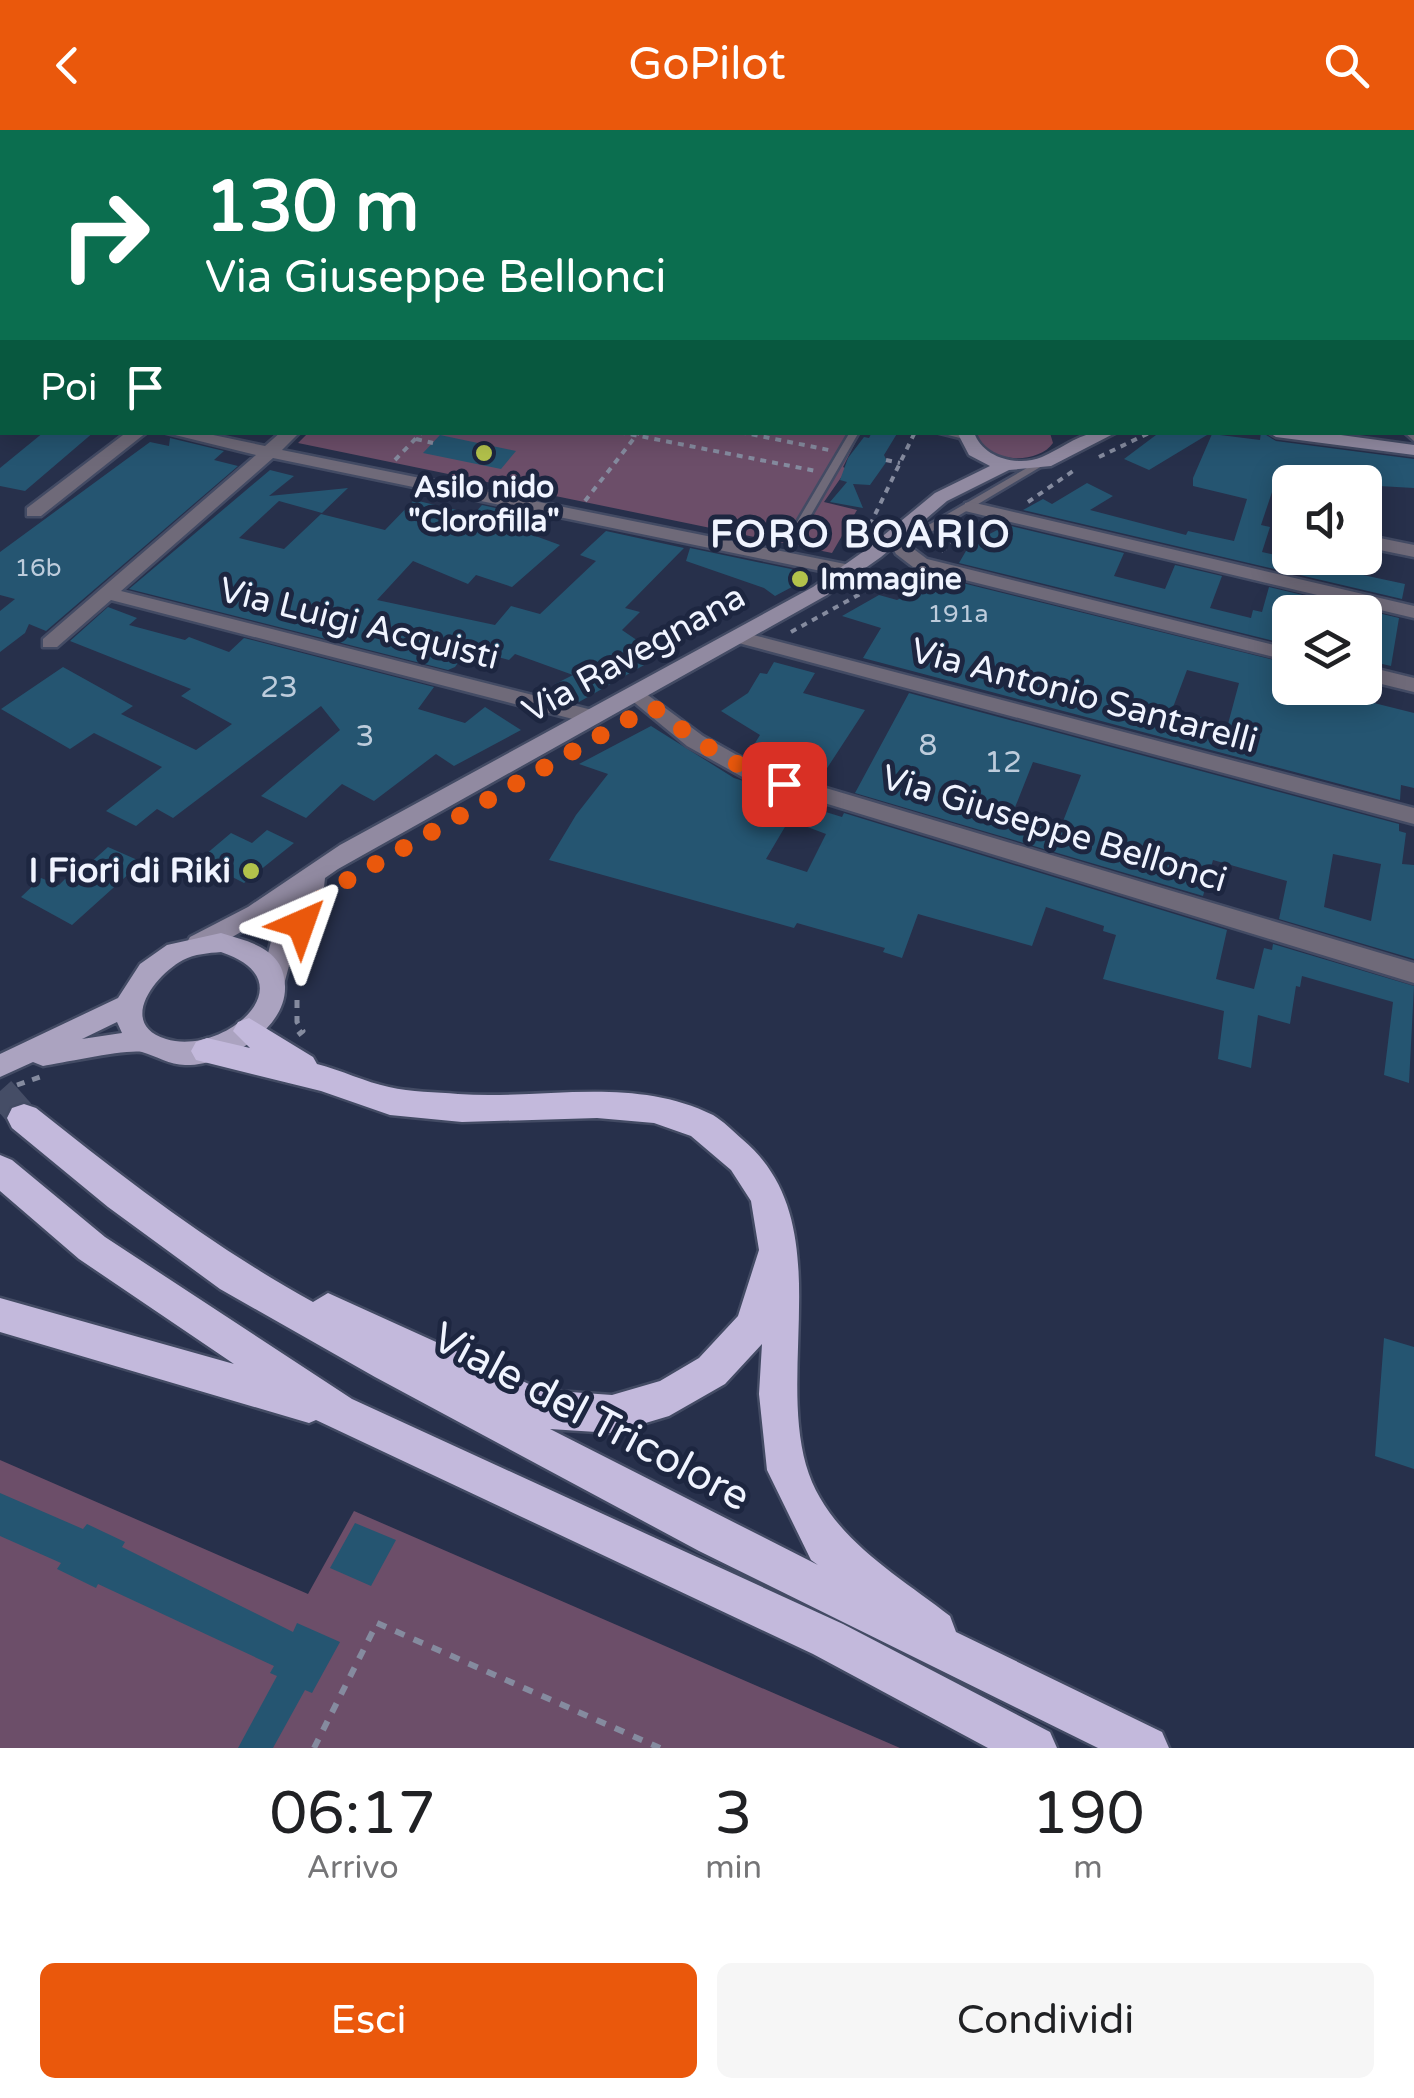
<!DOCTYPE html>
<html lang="it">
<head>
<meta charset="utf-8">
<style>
  :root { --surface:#fff; --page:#f6f6f6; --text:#202124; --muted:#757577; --accent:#ea580c }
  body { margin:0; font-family:"Varela Round",sans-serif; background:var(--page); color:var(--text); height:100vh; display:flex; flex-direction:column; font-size:38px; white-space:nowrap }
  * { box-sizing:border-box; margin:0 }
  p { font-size:32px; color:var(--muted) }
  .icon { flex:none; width:55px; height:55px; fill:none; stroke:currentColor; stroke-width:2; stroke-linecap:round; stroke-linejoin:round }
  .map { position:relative; height:1618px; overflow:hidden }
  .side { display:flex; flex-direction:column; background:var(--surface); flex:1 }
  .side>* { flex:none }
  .top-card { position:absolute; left:0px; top:0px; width:1415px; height:305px; box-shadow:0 5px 25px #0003; background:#0b6e4f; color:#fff; overflow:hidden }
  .controls { position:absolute; left:1272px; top:335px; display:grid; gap:20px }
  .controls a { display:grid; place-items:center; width:110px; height:110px; border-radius:15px; background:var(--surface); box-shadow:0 5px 25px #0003; font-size:50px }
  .pin { position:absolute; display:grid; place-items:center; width:85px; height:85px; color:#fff; margin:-42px; border-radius:20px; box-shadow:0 5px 15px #0006 }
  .me { position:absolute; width:110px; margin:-55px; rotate:43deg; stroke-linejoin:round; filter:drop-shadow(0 0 8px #0008) }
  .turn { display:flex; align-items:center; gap:35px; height:210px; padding:0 40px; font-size:45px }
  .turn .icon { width:130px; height:130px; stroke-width:2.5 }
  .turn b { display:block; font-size:70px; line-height:85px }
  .then { display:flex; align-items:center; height:95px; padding:0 40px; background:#0003; gap:20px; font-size:38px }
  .eta { display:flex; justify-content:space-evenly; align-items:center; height:170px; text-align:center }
  .eta b { font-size:60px; font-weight:600; line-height:70px }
  .cta { display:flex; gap:20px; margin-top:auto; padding:20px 40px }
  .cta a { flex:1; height:115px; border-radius:15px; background:var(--accent); color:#fff; font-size:40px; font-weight:600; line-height:115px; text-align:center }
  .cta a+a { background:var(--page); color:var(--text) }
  header { display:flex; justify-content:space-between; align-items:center; height:130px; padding:0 40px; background:var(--accent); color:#fff; font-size:45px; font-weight:600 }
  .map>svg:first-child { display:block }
</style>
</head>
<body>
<header><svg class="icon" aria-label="back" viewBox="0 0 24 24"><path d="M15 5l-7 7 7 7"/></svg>GoPilot<svg class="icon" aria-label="search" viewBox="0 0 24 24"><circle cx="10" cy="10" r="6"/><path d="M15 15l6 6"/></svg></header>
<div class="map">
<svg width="1414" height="1618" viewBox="0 0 1414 1618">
  <rect width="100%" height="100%" fill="#27304b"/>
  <path fill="#6c4e69" d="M309,302L867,303H860L843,337L847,339L824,372L857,380L832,423L298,313Z
    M977,303H1050L1053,313C1037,336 983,333 977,303Z
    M0,1330L308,1464L354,1381L900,1618H0Z"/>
  <path fill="#255571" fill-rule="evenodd" d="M44,302H94L25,361L0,356V338Z
    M872,302H898L884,325L887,331L870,355L853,354L863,378L830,372L847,352L840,350L848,328L864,307L869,308Z
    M1160,302H1212L1149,340L1124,329Z
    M1261,302L1276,311L1414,329V358L1308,352L1278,344L1261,395L1270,397L1262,422L1288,428H1352L1349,442L1405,454L1402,469L1023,380L1043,369L1052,374L1087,353L1113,366L1090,380L1186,405L1188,401L1234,411L1247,369L1193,356V348L1212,304L1260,310Z
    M440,305L516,321L501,339L423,323Z
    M170,308L224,321L214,330L238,336L46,501L29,494L25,503L0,522V481L15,469L0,465V422L150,312L169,316Z
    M270,340L294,346L269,366L348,358L322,383L279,371L239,408L284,419L321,384L385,400L414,370L474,384L482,375L522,384L511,397L560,415L512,457L476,445L468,454L413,431L377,470L495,495L511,476L540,484L596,431L580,425L606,401L684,418L625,478L640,482L622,500L660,526L579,572L555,554L573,545L515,524L509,530L468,519L455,537L448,540L129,459Z
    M1007,395L1124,423L1114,446L1165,459L1175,435L1222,446L1210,478L1251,488L1253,480L1262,482L1269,457L1399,488L1391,536L1365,530V482H1310L1290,478V515L959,433L970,414Z
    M690,418L791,439L807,449L775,466L764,458L686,431Z
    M950,450L1290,534V558H1327L1326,561L1414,583V658L1401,655L1400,670L863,528L881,498L842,486L879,465L897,470L928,454ZM1187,540L1239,553L1228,594L1172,580Z
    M108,477L137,488L129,495L185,510L189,507L229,522L244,508L434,557L418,579L465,593L485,577L521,600L454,636L436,624L374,671L342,654L306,688L261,666L340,600L321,576L173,688L157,679L136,696L106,681L162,637L94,603L70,619L1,579L63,537L133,576L121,584L196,620L232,594L181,566L191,559L70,511Z
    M774,532L815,543L803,563L865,580L818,652L763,636L747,626L760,605L721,581L748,563L760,543L767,544Z
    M909,563L1399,694V701L1406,703L1402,734L1414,735V829L1279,789L1287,751L1213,730L1203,766L855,663ZM1033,632L1081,645L1060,699L1012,685ZM1333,724L1381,734L1371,791L1324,777Z
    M651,596L734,648L806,671L803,675L842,687L844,683L1227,800L1216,849L1254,859L1264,818L1272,820L1273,814L1414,856L1409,953L1384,945L1393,872L1302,846L1300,857L1296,856L1290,894L1258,885L1251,938L1218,929L1224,881L1103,849L1116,805L1103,801L1104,796L1046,777L1032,816L918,784L902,828L883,822L885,818L797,793L794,798L549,730L576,685L608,644L579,634ZM789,690L826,704L807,742L766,729Z
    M267,700L294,713L244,753L199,730L231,703L252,713Z
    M108,717L142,732L72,795L21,767L41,748L59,755L65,749L70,751Z
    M1384,1208L1414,1217V1339L1375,1326Z
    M0,1363L83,1399L87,1394L125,1412L122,1417L293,1502L297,1493L340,1512L312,1563L305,1560L273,1618H238L277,1546L270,1543L274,1536L98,1454L96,1458L57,1439L61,1433L0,1406Z
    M355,1393L396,1410L371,1456L330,1438Z"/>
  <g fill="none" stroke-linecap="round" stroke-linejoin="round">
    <path stroke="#454d66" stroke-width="30" stroke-dasharray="30 15" stroke-linecap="butt" d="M0,961L24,988"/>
    <defs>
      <path id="lane" d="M493,0H538L541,2H490Z
        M850,302H859L800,404L795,407L791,406L790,404Z
        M936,302H960L969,306L964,309Z
        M1039,331L1047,333L926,405L895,408L890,405L895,402L920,400Z"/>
      <path id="street" d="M25,0H52L53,2H26Z
        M0,121H2V129H0Z
        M1412,134H1414V143H1412Z
        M2,182V192L0,193V183Z
        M2,253V264L0,265V254Z
        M1412,297H1414V311L1404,302H1412Z
        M127,302H147L41,386H27V378Z
        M163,302H199L265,316L281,302H300L282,320L850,435L860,441L850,447L273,328L121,461L600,582L603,587L600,592L592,594L111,470L57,517H43V509L256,325Z
        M971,372L1414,476V488L965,381V373Z
        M1290,389V401L1275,394L1277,390Z
        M895,399L902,401L911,417L927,429L1290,519V531L913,437L896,424L886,405Z
        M1365,405L1414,415V427L1365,417Z
        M738,501L1414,678V694L731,511V503Z
        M1365,536L1414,548V562L1365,550Z
        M637,557L703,606L762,639L1414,833V853L746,649L687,616L630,569L626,564L630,559Z"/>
      <path id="secondary" d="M1414,151V160H1412V151Z
        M957,302H974C982,328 1018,337 1042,327C1059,320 1074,307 1093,303C1100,301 1110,302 1117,302L1051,336L1009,340L947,371L881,427L827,465L338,739L325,748L324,757L304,781L283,858H265L261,851L279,780L208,821H190L186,814L190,807L248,777L340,715L813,457L867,419L935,363L990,336L969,325Z
        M1268,302H1319L1414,315V325L1276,307Z"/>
      <path id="primary" d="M221,803C251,812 284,819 285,856C287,900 224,936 185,935C170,935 156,926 142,922C126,919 63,933 43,936L33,932L0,947V924L118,868L140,834L167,815ZM221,822C312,852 222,927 166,909C117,894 155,845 183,830C195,824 208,823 221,822ZM117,892L122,903L82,909Z"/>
      <path id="highway" d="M249,888L313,927L317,934C341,940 365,952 389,957C411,962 436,962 458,964C543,970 632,945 713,985C723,991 733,1001 742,1009C838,1089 777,1231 806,1335C826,1405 896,1444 950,1486L956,1502L1162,1602L1169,1618H1098L699,1421L375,1247L220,1159L108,1077L12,998L7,988L12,978L24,974L36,978C125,1049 213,1117 313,1172L328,1163L542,1260L612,1265L660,1251L699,1228L738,1186L759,1120L751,1071L731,1040L691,1006L654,993L597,988L462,992L390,985L321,961L196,930L191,921L196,912L207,908L250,918L233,901L238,892ZM762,1214L759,1264L767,1340L811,1430L818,1435L550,1299L612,1303L669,1286L725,1254Z
        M0,1025L12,1030L105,1107L352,1269L843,1494L1050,1602L1057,1618H988L813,1524L316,1290L309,1293L0,1202V1168L234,1234L79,1129L0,1061Z"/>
    </defs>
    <use href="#lane" stroke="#434b64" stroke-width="5"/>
    <use href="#street" stroke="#434b64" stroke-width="5"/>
    <use href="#secondary" stroke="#434b64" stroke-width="5"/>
    <use href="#primary" stroke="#434b64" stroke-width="5"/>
    <use href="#highway" stroke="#434b64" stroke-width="5"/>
    <path stroke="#858b9f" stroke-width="4" stroke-dasharray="6 6" stroke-linecap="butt" d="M619,302L816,341
      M740,302L829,320
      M416,309L433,313
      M1099,327L1151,302
      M395,330L422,302
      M886,330L900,333
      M585,371L639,302
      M1028,372L1076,339
      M870,395L915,302
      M941,421L983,396
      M791,502L900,442"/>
    <path stroke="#858b9f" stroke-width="5" stroke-dasharray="8 8" stroke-linecap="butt" d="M297,870V892L303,901L298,905
      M17,955L40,947"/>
    <path stroke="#858b9f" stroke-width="6" stroke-dasharray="10 10" stroke-linecap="butt" d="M314,1618L377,1493L660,1618"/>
    <use href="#lane" fill="#6f6a79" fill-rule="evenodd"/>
    <use href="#street" fill="#6f6a79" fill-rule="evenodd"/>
    <use href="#secondary" fill="#918aa1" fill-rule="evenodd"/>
    <use href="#primary" fill="#aba3c0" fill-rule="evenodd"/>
    <use href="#highway" fill="#c3b9dc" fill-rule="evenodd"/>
    <path stroke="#878ea1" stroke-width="4" stroke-dasharray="2.5 6" stroke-linecap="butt" d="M1218,0L1237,2"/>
  </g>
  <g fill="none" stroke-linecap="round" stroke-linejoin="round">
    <path stroke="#ea580c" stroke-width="18" stroke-dasharray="0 32.4" d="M301,794L323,766L344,752L652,576C692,609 734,637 784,654"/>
  </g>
  <g fill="#b3c24b" stroke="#1d2640" stroke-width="4">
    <circle cx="484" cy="323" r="10"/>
    <circle cx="800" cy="449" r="10"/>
    <circle cx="251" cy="741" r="10"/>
  </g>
  <g text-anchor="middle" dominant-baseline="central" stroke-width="10" stroke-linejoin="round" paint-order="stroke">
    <g font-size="25" fill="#bdccdc">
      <text x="38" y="438">16b</text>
      <text x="958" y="484">191a</text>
    </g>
    <g font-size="30" font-weight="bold" fill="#f0f4ff" stroke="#1d2640">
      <text x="484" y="357">Asilo nido<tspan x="484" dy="34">"Clorofilla"</tspan></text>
      <text x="820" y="449" text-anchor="start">Immagine</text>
    </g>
    <g font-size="30" fill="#bdccdc">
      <text x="279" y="557">23</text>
      <text x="365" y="606">3</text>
      <text x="928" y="615">8</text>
      <text x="1003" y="632">12</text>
    </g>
    <g font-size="35" fill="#f0f4ff" stroke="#1d2640">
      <text transform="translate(359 494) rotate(14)">Via Luigi Acquisti</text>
      <text transform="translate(634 524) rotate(-29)">Via Ravegnana</text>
      <text transform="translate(1084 566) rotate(15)">Via Antonio Santarelli</text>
      <text transform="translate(1054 699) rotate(17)">Via Giuseppe Bellonci</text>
    </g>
    <g font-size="35" font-weight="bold" fill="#f0f4ff" stroke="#1d2640" text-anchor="end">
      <text x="231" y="741">I Fiori di Riki</text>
    </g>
    <g font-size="38" font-weight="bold" letter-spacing="2.5" fill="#f0f4ff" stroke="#1d2640">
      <text x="861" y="405">FORO BOARIO</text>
    </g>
    <g font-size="42" fill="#f0f4ff" stroke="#1d2640">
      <text transform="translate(591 1287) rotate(28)">Viale del Tricolore</text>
    </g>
  </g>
</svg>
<div class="controls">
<a><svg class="icon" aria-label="sound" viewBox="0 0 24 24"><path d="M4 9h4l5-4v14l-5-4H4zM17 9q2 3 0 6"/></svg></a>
<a><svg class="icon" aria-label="layers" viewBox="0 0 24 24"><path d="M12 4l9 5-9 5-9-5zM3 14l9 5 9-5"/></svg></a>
</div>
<div class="pin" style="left:784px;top:654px;background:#d93025"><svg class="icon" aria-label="arrive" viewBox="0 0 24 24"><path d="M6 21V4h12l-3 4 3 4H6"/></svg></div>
<svg class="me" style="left:301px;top:794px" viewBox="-20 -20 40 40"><path d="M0-17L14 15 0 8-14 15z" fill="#ea580c" stroke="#fff" stroke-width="4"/></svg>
<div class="top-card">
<div class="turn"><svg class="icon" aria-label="right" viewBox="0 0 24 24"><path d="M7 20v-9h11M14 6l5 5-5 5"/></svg><div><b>130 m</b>Via Giuseppe Bellonci</div></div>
<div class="then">Poi<svg class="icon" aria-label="arrive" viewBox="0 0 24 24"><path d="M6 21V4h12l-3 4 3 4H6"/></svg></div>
</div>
</div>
<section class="side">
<div class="eta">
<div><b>06:17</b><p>Arrivo</p></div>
<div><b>3</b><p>min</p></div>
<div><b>190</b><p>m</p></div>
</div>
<div class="cta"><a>Esci</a><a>Condividi</a></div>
</section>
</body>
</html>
